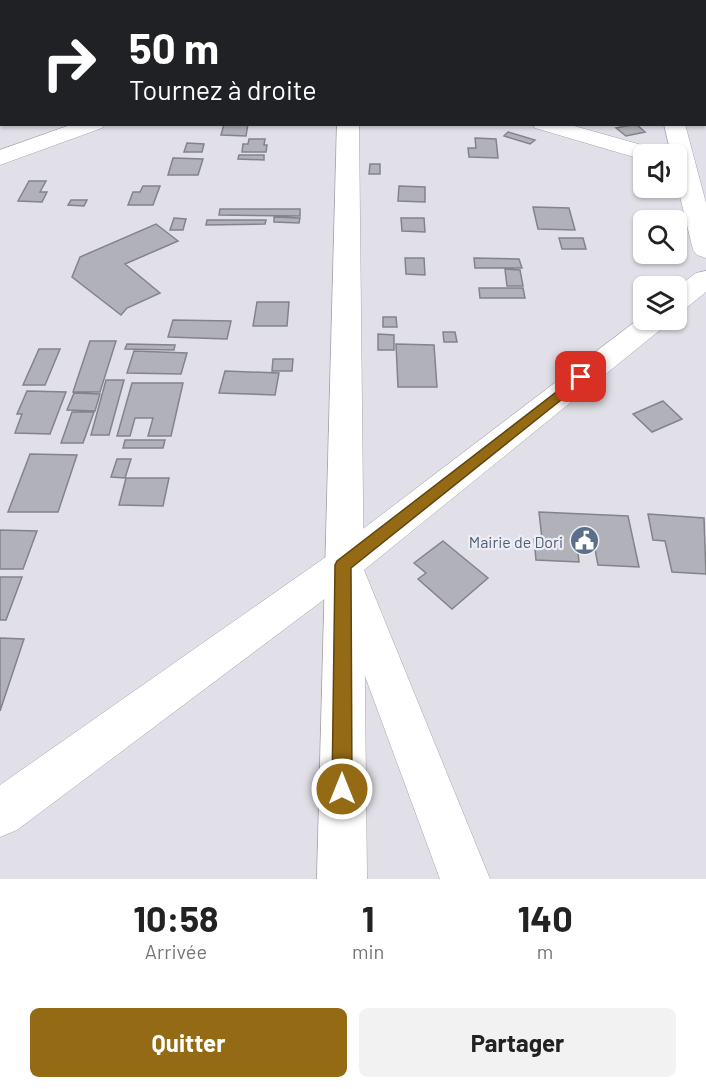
<!DOCTYPE html>
<html lang="fr">
<head>
<meta charset="utf-8">
<style>
  :root { --surface:#fff; --page:#f2f2f2; --text:#222; --muted:#767676; --accent:#946a15 }
  body { margin:0; font-family:Barlow,sans-serif; background:var(--page); color:var(--text); height:100vh; display:flex; flex-direction:column; font-size:22px; white-space:nowrap }
  * { box-sizing:border-box; margin:0 }
  p { font-size:20px; color:var(--muted) }
  .icon { flex:none; width:33px; height:33px; fill:none; stroke:currentColor; stroke-width:2; stroke-linecap:round; stroke-linejoin:round }
  .map { position:relative; height:879px; overflow:hidden }
  .details { display:flex; flex-direction:column; background:var(--surface); flex:1 }
  .details>* { flex:none }
  .top-card { position:absolute; left:0px; top:0px; width:706px; height:126px; box-shadow:0 2px 4px #0004; background:#202124; color:#fff; overflow:hidden }
  .controls { position:absolute; left:633px; top:144px; display:grid; gap:12px }
  .controls a { display:grid; place-items:center; width:54px; height:54px; border-radius:9px; background:var(--surface); box-shadow:0 2px 4px #0004; font-size:30px }
  .pin { position:absolute; display:grid; place-items:center; width:51px; height:51px; color:#fff; margin:-26px; border-radius:12px; box-shadow:0 3px 9px #0006 }
  .me { position:absolute; width:66px; margin:-33px; rotate:0deg; stroke-linejoin:round; filter:drop-shadow(0 0 4px #0008) }
  .turn { display:flex; align-items:center; gap:21px; height:126px; padding:0 30px; font-size:27px }
  .turn .icon { width:78px; height:78px; stroke-width:2.5 }
  .turn b { display:block; font-size:42px; line-height:51px }
  .eta { display:flex; justify-content:space-evenly; align-items:center; height:102px; text-align:center }
  .eta b { font-size:36px; font-weight:700; line-height:42px }
  .primary-button { display:flex; gap:12px; margin-top:auto; padding:12px 30px }
  .primary-button a { flex:1; height:69px; border-radius:9px; background:var(--accent); color:#fff; font-size:24px; font-weight:700; line-height:69px; text-align:center }
  .primary-button a+a { background:var(--page); color:var(--text) }
  .map>svg:first-child { display:block }
</style>
</head>
<body>
<div class="map">
<svg width="706" height="879" viewBox="0 0 706 879">
  <rect width="100%" height="100%" fill="#e1e0e8"/>
  <path fill="#b1b1b9" stroke="#83838a" stroke-width="1.5" d="M224,124H248L246,136L221,135Z
    M636,124L645,132L626,136L616,128Z
    M508,132L535,140L530,144L504,136Z
    M475,138L496,139L498,158L469,157L468,148H476Z
    M249,139H265L264,145H267L266,152H242L243,144H248Z
    M187,143L204,144L202,152H184Z
    M239,155H264V160L238,159Z
    M173,158L203,159L198,175H168Z
    M370,164H380V174H369Z
    M29,181H46L40,192H47L42,202L18,201Z
    M143,186H160L153,205H128L133,192H140Z
    M399,186L425,187V202L398,201Z
    M71,200H87L84,206L68,205Z
    M533,207L569,208L575,230L538,229Z
    M220,209H300V216L219,215Z
    M274,217L300,218L299,223L274,222Z
    M174,218L186,219L183,230H170Z
    M401,218H424L425,232L402,231Z
    M207,220H266L265,224L206,225Z
    M156,224L178,241L125,264L160,293L127,308L121,315L72,277L80,257Z
    M559,238H583L586,249H562Z
    M405,258H424L425,275L406,274Z
    M474,258L519,259L522,268H475Z
    M505,269L520,270L523,286H507Z
    M479,288H523L525,298H480Z
    M257,302H289L287,326H253Z
    M383,317H396L397,327H383Z
    M173,320L231,321L227,339L168,337Z
    M443,332H455L457,342H444Z
    M378,334L394,335V350H378Z
    M90,341H116L100,392H73Z
    M127,344L175,345L174,350L125,349Z
    M396,344L434,345L437,387H398Z
    M39,349H60L45,385H23Z
    M134,351L187,353L181,374L127,373Z
    M273,359H293L292,371H272Z
    M225,371L279,373L275,395L219,393Z
    M106,380H124L109,435H91Z
    M132,383H183L171,436H148L153,418H135L130,436H117Z
    M27,391L66,392L50,434L15,433L22,414H17Z
    M74,393L100,394L95,411L67,410Z
    M663,401L682,419L652,432L633,414Z
    M72,412H94L83,443H61Z
    M125,440H165L163,448H123Z
    M30,454L77,455L58,512H8Z
    M117,459H131L125,478L111,477Z
    M126,478H169L163,506L119,505Z
    M539,512L628,516L639,567L598,565L594,544L577,543L579,562L536,560L534,539H542Z
    M648,514L704,518L706,574L672,572L665,541L653,540Z
    M0,530L37,531L23,569H0Z
    M443,541L488,578L452,609L418,579L426,573L414,563Z
    M0,577H22L6,620H0Z
    M0,638L24,639L0,711Z"/>
  <g fill="none" stroke-linecap="round" stroke-linejoin="round">
    <defs>
      <path id="minor" d="M93,0H113L114,2H94Z
        M224,0H240L223,2Z
        M361,0H377L360,2Z
        M489,0H505V2H489Z
        M0,38H2V48H0Z
        M73,124H105L102,128L0,165V150Z
        M337,124H359L367,879H317Z
        M532,124H567L656,149L659,154H644V160L535,128Z"/>
      <path id="secondary" d="M706,271V292L686,308L676,310V288L696,273Z
        M644,315V320H669L665,326L364,570L490,879H440L334,592L17,830L0,837V785L330,554Z"/>
      <path id="primary" d="M633,0H649V2H633Z
        M664,124H685L706,203V258L697,255L693,250L676,180V154H671Z"/>
    </defs>
    <use href="#minor" stroke="#a6a5ad" stroke-width="1"/>
    <use href="#secondary" stroke="#a6a5ad" stroke-width="1"/>
    <use href="#primary" stroke="#a6a5ad" stroke-width="1"/>
    <use href="#minor" fill="#fff" fill-rule="evenodd"/>
    <use href="#secondary" fill="#fff" fill-rule="evenodd"/>
    <use href="#primary" fill="#fff" fill-rule="evenodd"/>
  </g>
  <path fill="#946a15" stroke="#60450e" stroke-width="1.5" d="M581,373L588,377L586,380L351,568L352,789L349,796L342,799L335,796L332,789L335,565L337,561Z"/>
  <defs>
    <symbol id="civic-disc" viewBox="-11 -11 22 22"><circle r="9.5" fill="#5c6f8a" stroke="#eeedf5"/><path d="M-.6-6.5H3V-4.5H.6V-3L4-1V1h2V6H-6V1h2V-1L-.6-3ZM-1.2 2.5V6h2.4V2.5Z" fill="#fff"/></symbol>
  </defs>
  <g fill-rule="evenodd">
    <use href="#civic-disc" x="568" y="524" width="33" height="33"/>
  </g>
  <g text-anchor="middle" dominant-baseline="central" stroke-width="4.5" stroke-linejoin="round" paint-order="stroke">
    <g font-size="16" fill="#4e5e75" stroke="#eeedf5" text-anchor="end">
      <text x="563" y="541">Mairie de Dori</text>
    </g>
  </g>
</svg>
<div class="controls">
<a><svg class="icon" aria-label="sound" viewBox="0 0 24 24"><path d="M4 9h4l5-4v14l-5-4H4zM17 9q2 3 0 6"/></svg></a>
<a><svg class="icon" aria-label="search" viewBox="0 0 24 24"><circle cx="10" cy="10" r="6"/><path d="M15 15l6 6"/></svg></a>
<a><svg class="icon" aria-label="layers" viewBox="0 0 24 24"><path d="M12 4l9 5-9 5-9-5zM3 14l9 5 9-5"/></svg></a>
</div>
<div class="pin" style="left:581px;top:377px;background:#d93025"><svg class="icon" aria-label="arrive" viewBox="0 0 24 24"><path d="M6 21V4h12l-3 4 3 4H6"/></svg></div>
<svg class="me" style="left:342px;top:789px" viewBox="-20 -20 40 40"><circle r="17" fill="#946a15" stroke="#fff" stroke-width="3"/><path d="M0-11L8 9 0 5-8 9z" fill="#fff"/></svg>
<div class="top-card">
<div class="turn"><svg class="icon" aria-label="right" viewBox="0 0 24 24"><path d="M7 20v-9h11M14 6l5 5-5 5"/></svg><div><b>50 m</b>Tournez à droite</div></div>
</div>
</div>
<section class="details">
<div class="eta">
<div><b>10:58</b><p>Arrivée</p></div>
<div><b>1</b><p>min</p></div>
<div><b>140</b><p>m</p></div>
</div>
<div class="primary-button"><a>Quitter</a><a>Partager</a></div>
</section>
</body>
</html>
